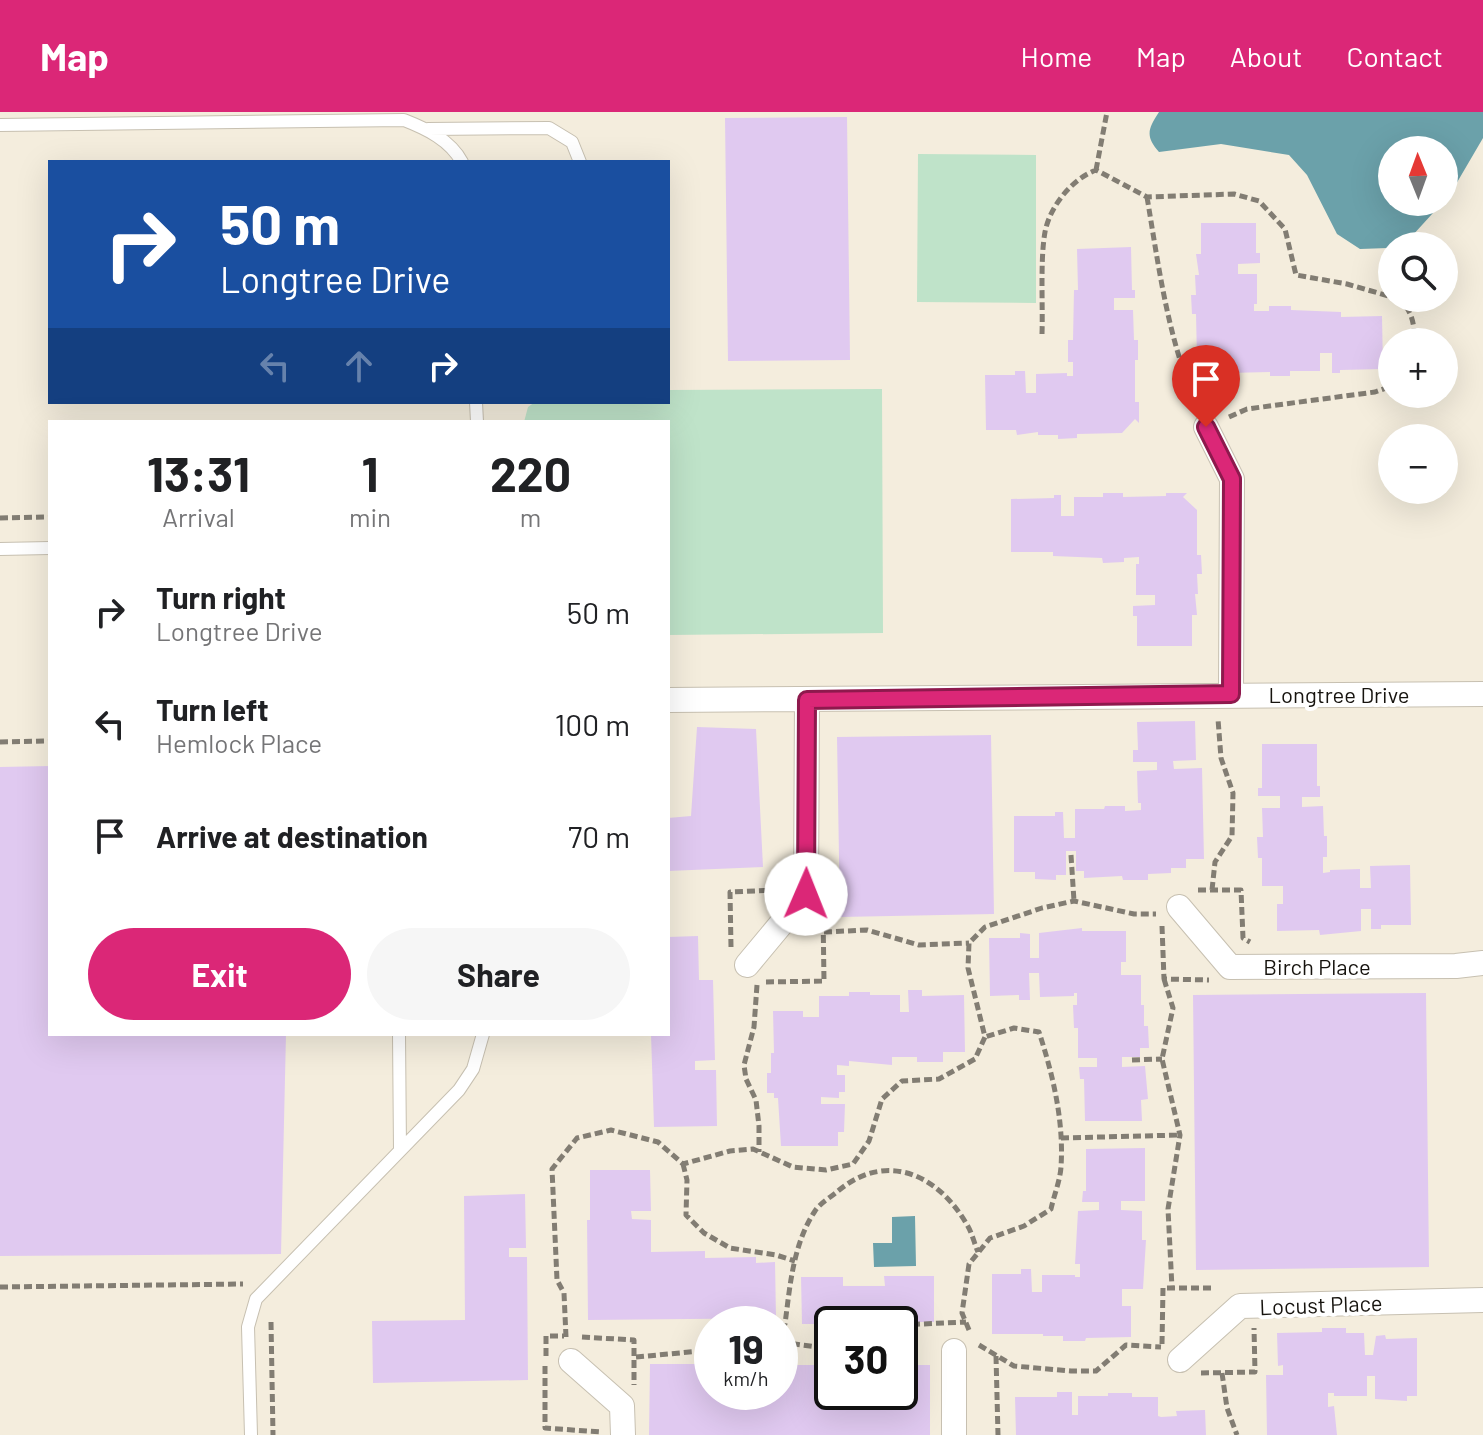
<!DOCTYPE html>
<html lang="en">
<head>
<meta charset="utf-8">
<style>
  :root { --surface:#fff; --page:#f6f6f6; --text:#202124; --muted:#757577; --accent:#db2777 }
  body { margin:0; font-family:Barlow,sans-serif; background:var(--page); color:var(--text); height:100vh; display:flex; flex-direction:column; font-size:30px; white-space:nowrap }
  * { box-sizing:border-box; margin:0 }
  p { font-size:26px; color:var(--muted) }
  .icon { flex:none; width:44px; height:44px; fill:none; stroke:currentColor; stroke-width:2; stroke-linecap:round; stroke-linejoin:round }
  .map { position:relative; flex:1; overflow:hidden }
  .side { position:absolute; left:48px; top:308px; width:622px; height:616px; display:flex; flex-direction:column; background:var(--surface); border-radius:0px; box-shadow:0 8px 32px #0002 }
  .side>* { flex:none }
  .top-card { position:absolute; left:48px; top:48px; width:622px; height:244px; border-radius:0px; box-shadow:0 8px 32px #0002; background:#1a4fa0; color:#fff; overflow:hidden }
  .needle { width:52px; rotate:359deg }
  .controls { position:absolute; left:1378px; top:24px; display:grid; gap:16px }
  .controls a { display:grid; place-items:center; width:80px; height:80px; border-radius:50%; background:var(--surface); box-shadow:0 8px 32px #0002; font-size:40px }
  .speed { position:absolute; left:694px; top:1194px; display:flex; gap:16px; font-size:40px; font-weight:700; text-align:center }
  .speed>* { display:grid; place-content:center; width:104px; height:104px; border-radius:50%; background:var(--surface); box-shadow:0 8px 32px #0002; line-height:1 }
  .speed small { font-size:20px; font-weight:400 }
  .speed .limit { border:4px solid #111; border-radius:12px; background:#fff; color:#111 }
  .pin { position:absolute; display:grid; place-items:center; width:68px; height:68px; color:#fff; margin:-82px -34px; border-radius:50% 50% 50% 0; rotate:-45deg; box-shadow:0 0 8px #0007 }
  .pin .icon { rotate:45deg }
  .me { position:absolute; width:88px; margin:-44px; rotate:1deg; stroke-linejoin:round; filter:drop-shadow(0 0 6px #0008) }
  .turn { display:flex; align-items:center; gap:28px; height:168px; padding:0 40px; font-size:36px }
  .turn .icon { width:104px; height:104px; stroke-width:2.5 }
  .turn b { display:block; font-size:56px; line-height:68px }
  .lanes { display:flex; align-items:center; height:76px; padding:0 40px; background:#0003; justify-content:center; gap:40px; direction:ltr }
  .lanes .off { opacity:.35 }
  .eta { display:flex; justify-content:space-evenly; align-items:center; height:136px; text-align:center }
  .eta b { font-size:48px; font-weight:700; line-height:56px }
  .cta { display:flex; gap:16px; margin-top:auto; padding:16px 40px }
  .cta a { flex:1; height:92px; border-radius:48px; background:var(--accent); color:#fff; font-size:32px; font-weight:700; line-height:92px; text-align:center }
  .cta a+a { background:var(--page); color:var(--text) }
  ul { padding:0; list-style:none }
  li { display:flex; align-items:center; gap:24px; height:112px; padding:0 40px }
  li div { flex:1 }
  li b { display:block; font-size:30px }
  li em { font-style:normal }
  header { display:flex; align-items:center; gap:48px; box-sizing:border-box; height:112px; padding:0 40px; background:var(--accent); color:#fff }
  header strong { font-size:38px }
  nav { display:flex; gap:44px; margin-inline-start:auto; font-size:28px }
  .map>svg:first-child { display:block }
</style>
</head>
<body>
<header>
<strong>Map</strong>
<nav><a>Home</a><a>Map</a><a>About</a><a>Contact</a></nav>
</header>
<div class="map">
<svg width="1483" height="1323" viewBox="0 0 1483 1323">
  <rect width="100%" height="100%" fill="#f4eddd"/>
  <path fill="#bfe3c9" d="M918,42L1036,43V191L917,190Z
    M882,277L883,521L668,523V310H524L528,295L535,290H668V278Z"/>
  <path fill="#6ba1aa" d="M1159,0H1483V26L1452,79L1444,88V38H1392V90H1443L1412,124L1388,136L1360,137L1337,122L1307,63L1289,43L1221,32L1159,40C1145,24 1148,17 1159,0Z
    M915,1104L916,1154L874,1155L873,1131H892V1105Z"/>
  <path fill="#e0c9f0" d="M847,5L850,248L728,249L725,6Z
    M1201,111H1256V141H1260V151L1238,152V162H1257V192H1254V199H1269V194H1291V198L1341,200V205L1382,204L1383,257L1340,258V261H1332V241H1320V259H1290V264H1270V260L1228,261V264H1207L1211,260L1197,247L1196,202H1192L1191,183H1196L1195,163H1199L1196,142H1201Z
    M1131,135L1132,178H1135V186H1114V198H1133L1134,228H1138V248H1135V290H1139V311L1135,307L1122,321L1077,322V326L1058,327V323H1038V320L1017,323L1016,318H986L985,263H1015V259H1025L1026,281H1036V262L1067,261V264H1073V250H1068V228H1073L1074,178H1078L1077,137Z
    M1103,381H1123V385L1166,384V381H1187L1183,385L1197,398V443H1201L1202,462H1197L1198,482H1195L1197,503H1192V534H1137V504H1133V494L1155,493V483H1136V452H1139V445L1124,446V450L1103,451L1102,446L1053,444V440H1011V387L1054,386V383H1061V404H1074V385H1103Z
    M1195,609L1196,648L1173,649L1174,657L1202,656L1204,747H1186V756H1171V761L1148,762V768H1123L1122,764L1084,766V759H1076V739H1066V763H1056V768L1035,767V760H1014V704H1055V700H1063L1064,726H1075V697H1104L1105,694H1125V699L1141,698V691H1138L1137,659L1157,658V650H1133V638H1138L1137,610Z
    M697,615L756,617L763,755L668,759V706L691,704Z
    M991,623L994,802L840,805L837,625Z
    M1262,632H1317V674H1320V685H1302V695L1323,694L1324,724H1327V745H1323V761L1330,760V758L1360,757V776H1371L1370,754L1410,753L1411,813H1381V817H1371V797H1361V819L1320,823L1319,818L1277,819V792H1283V774H1262V746H1258L1257,725H1263L1262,696H1280V684H1258V676H1262Z
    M50,654V922H286L281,1142L0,1144V655Z
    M1082,816V819H1126V850H1121V863H1141V893H1144V914H1148L1149,936H1140V945H1122V955L1145,954L1148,987L1141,988L1142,1009H1085L1084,967H1080L1079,955H1097V946H1078V916H1074L1073,893H1077V881H1074V884L1040,885L1039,861H1029L1030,888H1019V883L990,884L989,826H1020V821L1030,822V846H1039V821Z
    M698,824L699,868H713L715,948L695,949V958H716L717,1014L654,1015L651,922H668V825Z
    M908,878H922V884L964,883L965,940H943V950H917V945H892V953L849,949V954L837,953V963H845V980H839V986L821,985V992H845L844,1020H838V1034H781L778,986H774V981H767V961H771V941H774L773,899H803V905H819V884H849V880H870V883H900V900H909Z
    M1426,881L1429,1155L1196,1158L1193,883Z
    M1145,1036V1089H1121V1098L1142,1099V1128H1146L1143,1177H1122V1194H1131V1225L1086,1226L1085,1229H1063V1224H1043V1222H992V1162H1021V1157H1031L1032,1180H1042V1163H1075V1165H1080V1152H1075L1078,1099L1099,1098V1090H1082L1083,1079H1086V1037Z
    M590,1058H650L651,1099H631L632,1107L651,1108V1140L705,1139V1146L756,1145V1151L775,1150L776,1206L588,1208L587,1108H590Z
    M525,1082L526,1136H509V1145H527L528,1268L373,1271L372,1209L465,1208L464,1084Z
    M884,1164H934V1210H884V1206H829V1212H802L801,1165H843V1174H885Z
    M1322,1216H1346V1221H1364L1365,1243H1373L1376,1224L1385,1223L1386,1227L1417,1226V1284H1407V1289L1375,1287V1264H1367V1284H1334V1281H1328V1295L1334,1294L1337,1323H1267L1266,1263H1283V1253L1278,1254L1277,1221L1322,1220Z
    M650,1252H712V1280H780V1253H832V1280H900V1253H930V1323H649Z
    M1057,1280H1072V1303H1078V1284H1108V1281H1132V1285H1158V1304L1161,1305L1177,1304L1176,1299L1205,1298L1206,1323H1016L1015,1285H1057Z"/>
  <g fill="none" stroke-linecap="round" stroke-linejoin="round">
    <defs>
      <path id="service" d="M0,13L404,8C427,17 450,28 462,50
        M428,17L549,16L572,30L580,50
        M476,290L477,310
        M0,437L50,436
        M399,922L400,1038
        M251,1323L248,1215L256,1187L459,978L473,957L483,922"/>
      <path id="minor" d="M1206,315L1232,367L1231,582
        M668,588L1483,582
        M1179,795L1230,855L1456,854L1483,851
        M747,853L806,782L807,588
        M954,1239V1323
        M1180,1248L1240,1194L1483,1188
        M571,1249L622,1294L623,1323"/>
    </defs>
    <use href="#service" stroke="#c7c0b1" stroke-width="14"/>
    <use href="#minor" stroke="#c7c0b1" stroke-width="26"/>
    <path stroke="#827d73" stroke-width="5" stroke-dasharray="8 4" stroke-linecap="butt" d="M1096,58L1107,0
      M1147,85C1159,156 1168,229 1198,296
      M1397,186C1412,197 1415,212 1414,230
      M1042,222C1043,193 1040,148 1045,120C1050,94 1072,67 1096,58L1147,85L1234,82L1259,89L1285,117L1296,163L1347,172L1392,185
      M1229,305L1247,297L1375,280L1392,274
      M0,406L50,405
      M0,630L50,629
      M1071,743L1074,789
      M1198,778H1241L1243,826L1250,830
      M1212,778L1215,750L1232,724L1233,681L1221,646L1218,607
      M1162,814L1164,867L1209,868
      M824,820L867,818L919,833L969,831
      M731,835L730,780L776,778
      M1164,867L1173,896L1162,947L1180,1023L1168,1097L1172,1176
      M766,870L824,869L823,801
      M757,873L754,915L744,953L746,967L756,988L759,1014V1040
      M1132,948L1162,947
      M1061,1026L1180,1023
      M683,1052L687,1068L686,1103L704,1121L730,1136L776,1143L795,1149
      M0,1175L243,1172
      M271,1210L273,1323
      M900,1213L966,1210
      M780,1217L785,1212C790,1174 793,1132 815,1099C820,1091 831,1085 838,1079C886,1039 937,1062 966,1111C972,1120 974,1131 978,1140
      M969,1218L962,1201L969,1152L990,1126L1024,1114L1051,1097C1054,1083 1060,1069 1061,1055C1064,1009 1053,963 1039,920L1014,916L985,925
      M566,1225L564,1181L557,1168L552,1057L577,1026L611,1018L658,1030L683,1052L730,1039L753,1037L793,1055L826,1058L853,1052L869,1029L882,987L902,969L939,967L975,947L985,925L968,856L969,831L985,815L1042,796L1074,789L1134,802H1156
      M582,1225L634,1228V1273
      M780,1230L832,1237
      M1162,1232L1163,1176H1213
      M979,1233L1014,1254L1071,1259H1096L1126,1233L1161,1235
      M546,1244V1224H564
      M996,1244L998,1323
      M636,1245L712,1238
      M545,1254V1316L601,1320
      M1201,1261L1255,1260L1254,1216
      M1222,1261L1227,1296L1237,1323"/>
    <use href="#service" stroke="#fff" stroke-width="12"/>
    <use href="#minor" stroke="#fff" stroke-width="24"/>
  </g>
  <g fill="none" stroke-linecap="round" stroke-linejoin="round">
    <defs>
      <path id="route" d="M806,782L807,588L1231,582L1232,367L1206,315"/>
    </defs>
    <use href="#route" stroke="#8e194d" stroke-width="20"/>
    <use href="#route" stroke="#db2777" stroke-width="14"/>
  </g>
  <g text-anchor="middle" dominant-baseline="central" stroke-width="8" stroke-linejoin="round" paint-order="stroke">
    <g font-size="22" fill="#16130e" stroke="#fff">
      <text x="1339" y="582">Longtree Drive</text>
      <text x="1317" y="854">Birch Place</text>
      <text transform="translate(1321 1192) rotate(-2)">Locust Place</text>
    </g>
  </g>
</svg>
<div class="controls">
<a><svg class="needle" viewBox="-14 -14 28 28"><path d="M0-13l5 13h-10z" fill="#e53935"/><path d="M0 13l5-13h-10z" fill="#757577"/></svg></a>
<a><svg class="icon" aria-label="search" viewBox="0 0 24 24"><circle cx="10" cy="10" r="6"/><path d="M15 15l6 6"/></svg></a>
<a>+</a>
<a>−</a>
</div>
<div class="speed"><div>19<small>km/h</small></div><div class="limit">30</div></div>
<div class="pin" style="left:1206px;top:315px;background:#d93025"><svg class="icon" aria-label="arrive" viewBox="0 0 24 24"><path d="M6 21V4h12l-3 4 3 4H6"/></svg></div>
<svg class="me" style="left:806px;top:782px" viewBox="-20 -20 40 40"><circle r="19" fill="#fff"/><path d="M0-13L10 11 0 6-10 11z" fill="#db2777"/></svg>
<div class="top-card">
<div class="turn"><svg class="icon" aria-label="right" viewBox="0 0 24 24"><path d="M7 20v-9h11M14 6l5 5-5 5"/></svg><div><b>50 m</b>Longtree Drive</div></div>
<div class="lanes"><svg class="icon off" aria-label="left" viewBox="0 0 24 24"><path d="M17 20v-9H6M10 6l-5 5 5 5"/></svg><svg class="icon off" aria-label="ahead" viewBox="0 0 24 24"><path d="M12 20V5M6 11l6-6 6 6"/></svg><svg class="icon" aria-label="right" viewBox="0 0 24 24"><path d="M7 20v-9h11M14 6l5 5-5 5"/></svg></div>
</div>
<section class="side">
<div class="eta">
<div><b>13:31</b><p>Arrival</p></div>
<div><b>1</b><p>min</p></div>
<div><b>220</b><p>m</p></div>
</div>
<ul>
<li><svg class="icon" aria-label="right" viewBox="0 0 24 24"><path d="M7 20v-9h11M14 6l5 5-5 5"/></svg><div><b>Turn right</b><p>Longtree Drive</p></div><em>50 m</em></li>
<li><svg class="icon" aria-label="left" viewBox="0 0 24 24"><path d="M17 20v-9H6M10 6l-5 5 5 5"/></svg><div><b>Turn left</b><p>Hemlock Place</p></div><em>100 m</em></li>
<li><svg class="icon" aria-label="arrive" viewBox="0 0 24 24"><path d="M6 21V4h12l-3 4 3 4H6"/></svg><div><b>Arrive at destination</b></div><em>70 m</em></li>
</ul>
<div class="cta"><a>Exit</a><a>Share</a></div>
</section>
</div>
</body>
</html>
